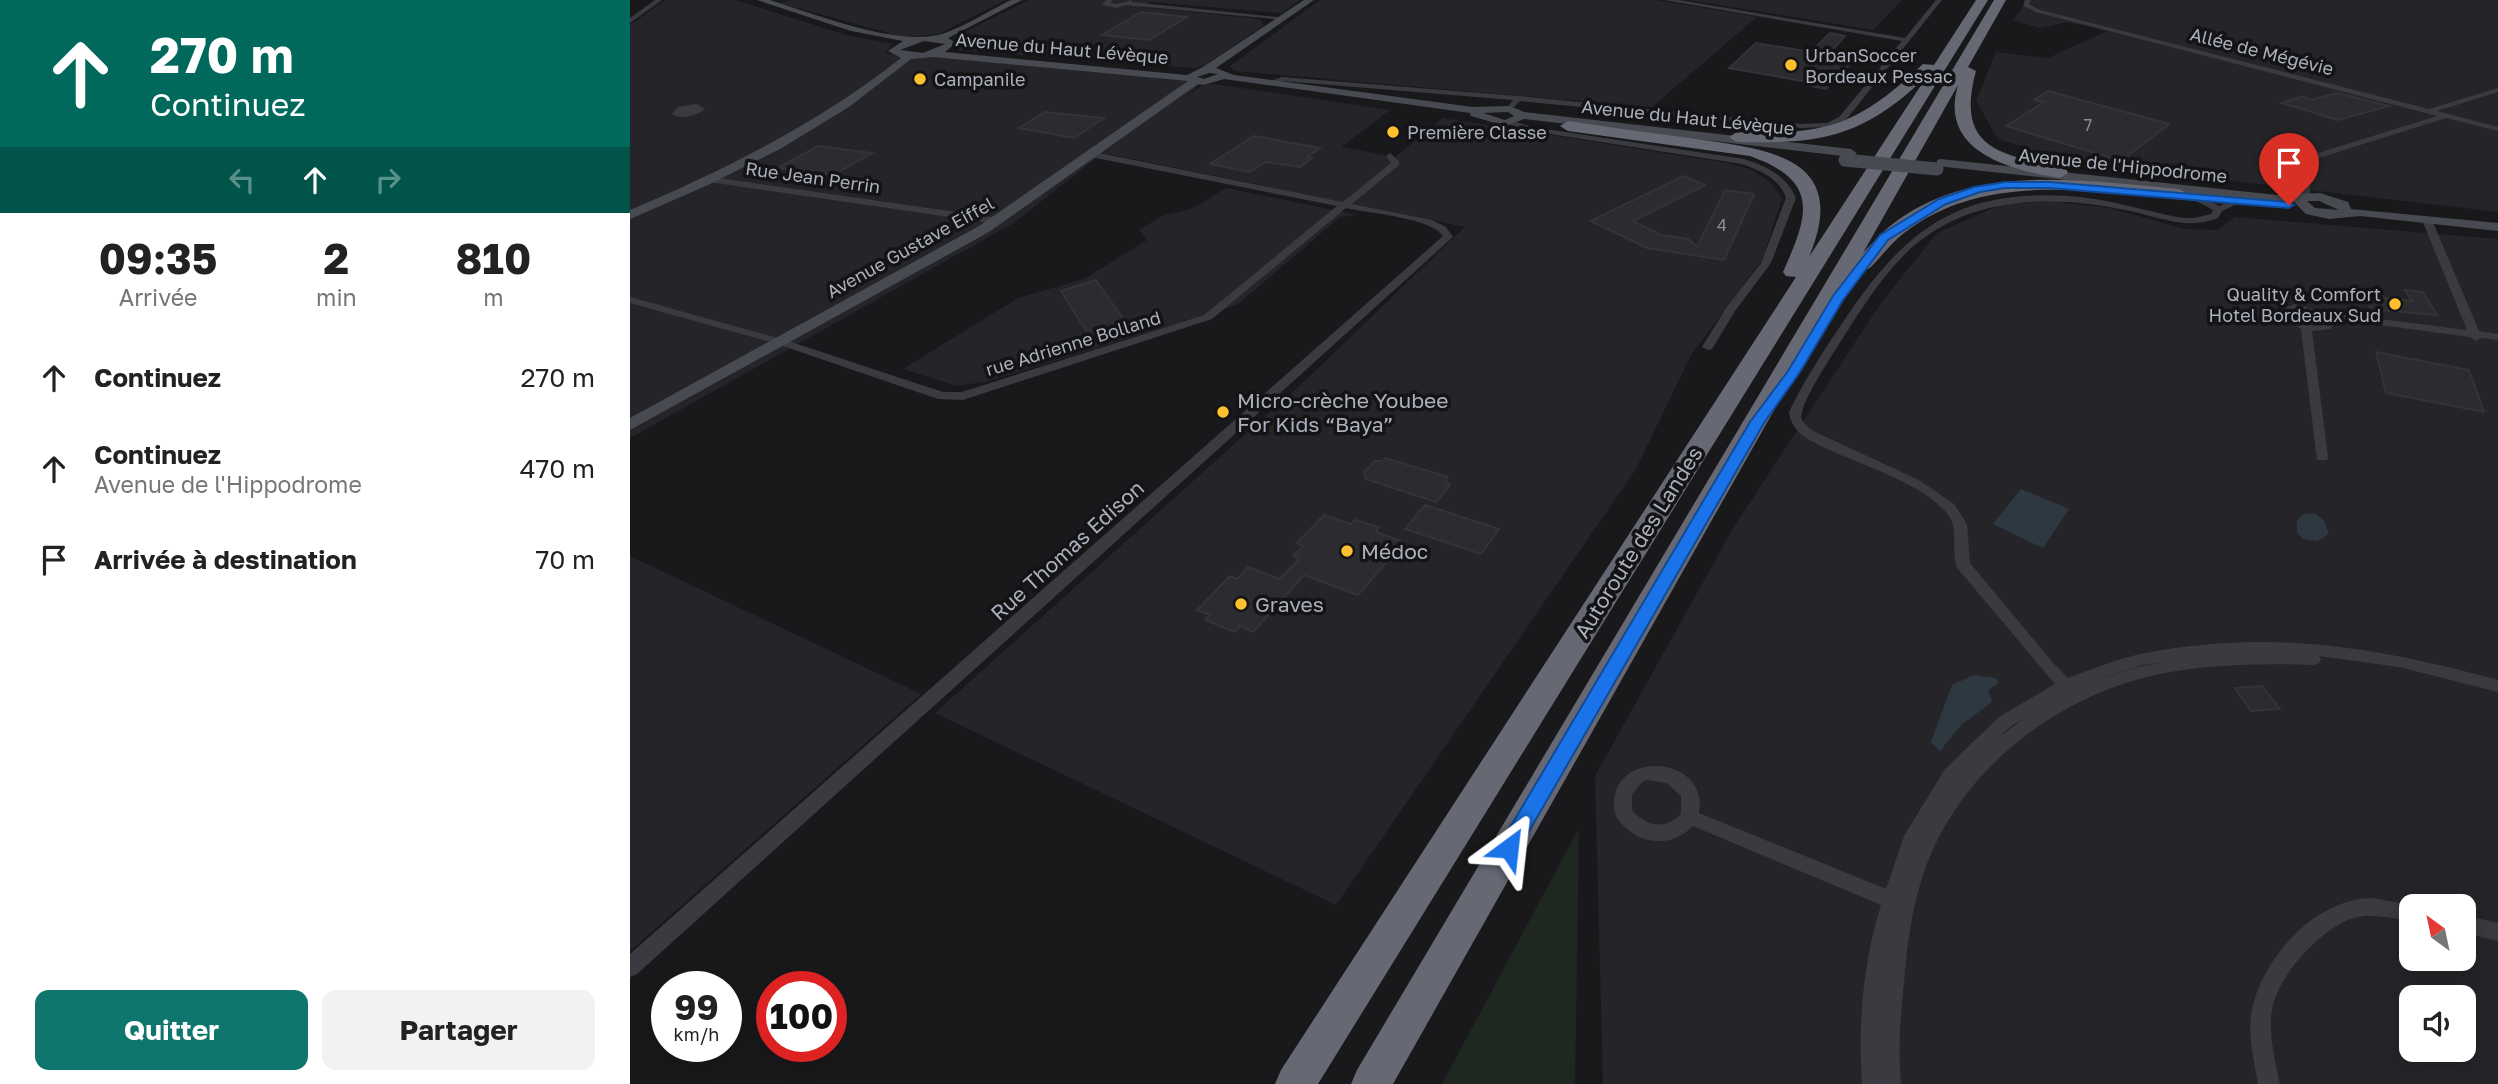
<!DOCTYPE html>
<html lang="fr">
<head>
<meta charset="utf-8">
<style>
  :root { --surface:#fff; --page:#f2f2f2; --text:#222; --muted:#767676; --accent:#0f766e }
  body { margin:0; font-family:"Golos Text",sans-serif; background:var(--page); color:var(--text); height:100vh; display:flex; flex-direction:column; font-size:26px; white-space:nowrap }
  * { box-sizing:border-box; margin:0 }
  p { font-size:23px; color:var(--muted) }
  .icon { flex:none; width:38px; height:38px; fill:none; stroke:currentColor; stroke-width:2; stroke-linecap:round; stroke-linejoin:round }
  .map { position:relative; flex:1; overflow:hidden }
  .details { display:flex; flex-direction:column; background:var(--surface); width:630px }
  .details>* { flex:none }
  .hud { background:#00695c; color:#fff; overflow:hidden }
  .needle { width:46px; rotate:327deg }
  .tools { position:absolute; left:1769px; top:894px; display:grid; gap:14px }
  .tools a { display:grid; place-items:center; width:77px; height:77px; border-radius:14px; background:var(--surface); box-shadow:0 4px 18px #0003; font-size:35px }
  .speed { position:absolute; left:21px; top:971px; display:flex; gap:14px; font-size:35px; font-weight:700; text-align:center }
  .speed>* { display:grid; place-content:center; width:91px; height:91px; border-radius:50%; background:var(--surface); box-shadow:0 4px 18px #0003; line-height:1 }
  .speed small { font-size:18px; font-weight:400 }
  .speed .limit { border:10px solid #d22; background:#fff; color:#111 }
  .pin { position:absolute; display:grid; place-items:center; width:60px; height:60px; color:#fff; margin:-72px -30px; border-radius:50% 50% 50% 0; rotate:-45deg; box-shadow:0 0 7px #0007 }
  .pin .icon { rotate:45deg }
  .me { position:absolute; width:77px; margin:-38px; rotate:30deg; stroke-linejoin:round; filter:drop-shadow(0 0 5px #0008) }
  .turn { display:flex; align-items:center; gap:24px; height:147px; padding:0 35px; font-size:32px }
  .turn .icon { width:91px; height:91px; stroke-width:2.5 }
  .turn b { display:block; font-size:49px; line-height:60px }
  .lanes { display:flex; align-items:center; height:66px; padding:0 35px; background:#0003; justify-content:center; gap:35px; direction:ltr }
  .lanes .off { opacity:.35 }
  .eta { display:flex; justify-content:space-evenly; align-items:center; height:119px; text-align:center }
  .eta b { font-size:42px; font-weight:700; line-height:49px }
  .cta { display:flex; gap:14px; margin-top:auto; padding:14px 35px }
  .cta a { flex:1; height:80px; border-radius:14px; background:var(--accent); color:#fff; font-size:28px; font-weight:700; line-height:80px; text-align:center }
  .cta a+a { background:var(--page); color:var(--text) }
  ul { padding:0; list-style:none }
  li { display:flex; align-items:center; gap:21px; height:91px; padding:0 35px }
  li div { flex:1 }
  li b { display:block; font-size:26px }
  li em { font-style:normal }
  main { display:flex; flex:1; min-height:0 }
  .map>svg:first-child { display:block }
</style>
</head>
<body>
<main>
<section class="details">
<div class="hud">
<div class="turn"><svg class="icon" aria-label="ahead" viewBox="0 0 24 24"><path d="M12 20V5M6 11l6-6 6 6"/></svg><div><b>270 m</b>Continuez</div></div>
<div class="lanes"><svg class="icon off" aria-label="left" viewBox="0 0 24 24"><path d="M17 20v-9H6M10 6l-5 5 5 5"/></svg><svg class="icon" aria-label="ahead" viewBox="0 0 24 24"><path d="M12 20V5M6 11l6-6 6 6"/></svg><svg class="icon off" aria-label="right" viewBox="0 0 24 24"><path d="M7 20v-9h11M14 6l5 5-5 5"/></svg></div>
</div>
<div class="eta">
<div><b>09:35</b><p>Arrivée</p></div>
<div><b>2</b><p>min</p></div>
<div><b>810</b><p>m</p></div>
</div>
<ul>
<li><svg class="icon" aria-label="ahead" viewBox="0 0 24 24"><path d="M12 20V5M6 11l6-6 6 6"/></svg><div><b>Continuez</b></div><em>270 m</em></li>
<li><svg class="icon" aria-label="ahead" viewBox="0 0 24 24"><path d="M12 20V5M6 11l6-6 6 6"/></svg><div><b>Continuez</b><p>Avenue de l'Hippodrome</p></div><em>470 m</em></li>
<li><svg class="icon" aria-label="arrive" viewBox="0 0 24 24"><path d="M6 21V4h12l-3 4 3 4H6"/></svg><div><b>Arrivée à destination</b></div><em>70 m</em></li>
</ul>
<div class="cta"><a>Quitter</a><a>Partager</a></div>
</section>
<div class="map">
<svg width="1868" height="1084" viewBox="0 0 1868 1084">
  <rect width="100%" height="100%" fill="#19191c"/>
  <path fill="#252529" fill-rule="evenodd" d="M35,0H106L216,35L263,44L255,53L279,58L311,54L555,78L559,83L570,84L553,99L571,86L584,84L760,110L711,147L765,157L813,118L1097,163L1120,169L1141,183L1152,198L1132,260L1061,355L1006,469L706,905L305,713L681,375L835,227L473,153L382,224L0,438V25Z
    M161,0H376L308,34L273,37L150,3Z
    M399,0H670L652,13L520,2L511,7L629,19L634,25L576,65L564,68L328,50L329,41L324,37Z
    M690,0H1027L1127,17L1022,107L604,71L600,66Z
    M1059,0H1272L1243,30Z
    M1398,0H1868V212L1441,162L1368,139L1346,101L1366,52L1418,58L1477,31L1438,22L1410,28L1383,20Z
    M596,188L728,215L710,217L607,305L359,381L327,386L273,369L388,298L454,279L517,240L509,230L532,216L564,208Z
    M1418,201L1480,208L1555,229L1588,230L1605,217L1868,239V1084H973L965,776L1105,525L1251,303L1307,233L1372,204ZM1782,906H1834V959H1782ZM1782,998H1834V1050H1782Z
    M0,556L291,694L0,951Z"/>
  <path fill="#1f2820" d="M949,828L945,1084H812Z"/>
  <path fill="#2e3841" d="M1391,489L1439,509L1413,548L1363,524Z
    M1685,513L1694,521L1699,534L1687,541L1673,539L1667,532V521L1673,514Z
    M1344,675L1365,678L1369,682L1358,691L1362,702L1331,725L1310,751L1301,742L1322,685Z"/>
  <path fill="#2c2c30" stroke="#333338" stroke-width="2" d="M511,12L557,17L519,40L472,35Z
    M1200,33L1215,36L1198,55L1224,60L1196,89L1176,85L1178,82L1099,68L1126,43L1181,52Z
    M1418,91L1539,124L1491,161L1376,126L1414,102L1404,100Z
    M1707,93L1759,106L1708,120L1652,103L1673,96L1681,100Z
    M415,112L454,116L474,118L444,138L389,128Z
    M624,136L690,148L677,157L682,158L670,167L636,162L620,172L580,164Z
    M188,146L242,153L203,175L148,168Z
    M1053,176L1075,185L1003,221L1031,235L1058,239L1067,247L1095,190L1124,194L1094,260L1017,248L961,221Z
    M466,280L484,306L503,331L462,340L431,291Z
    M1775,290L1793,292L1807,315L1741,309L1733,296L1782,301Z
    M1746,352L1839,370L1854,412L1756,393Z
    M755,458L818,477L815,480L820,485L806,502L736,479L734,472L745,461H752Z
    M795,505L869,529L851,554L775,529Z
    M694,515L721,524L725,520L749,527L746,532L774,542L728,595L674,575L623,632L610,626L605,632L575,620L580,615L567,610L600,576L607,579L618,567L650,579L669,559L663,556L673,546L667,543Z
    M1632,686L1650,709L1621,711L1605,688Z"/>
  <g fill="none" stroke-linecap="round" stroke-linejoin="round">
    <path fill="#3a3b41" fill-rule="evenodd" d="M25,0H32L0,23V18Z
      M476,0H483L480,3L487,4L502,0V2L657,18L654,20L495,5L487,8L472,5Z
      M1034,0H1049L1275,38L1306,0H1312L1215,121L1198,127L1171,128L890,101L880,111L876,109L883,100L652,81L638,85L634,83L652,77L888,96L1171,124L1197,123L1209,117L1272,41Z
      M1395,0H1401L1399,4L1410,10L1799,109L1868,88V92L1807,111L1868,127V131L1816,118L1676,162L1681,197L1673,199L1669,159L1807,116L1406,12L1393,6Z
      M66,104L75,109C66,116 52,120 42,114L48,107Z
      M880,120L902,127L1114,159C1136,166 1156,175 1166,198L1141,263L1105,311L1082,349L1078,350L1072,347L1096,308L1131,263L1156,198C1149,178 1131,171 1112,164L901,131L877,124L876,122Z
      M464,152L713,202L761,163L756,156L760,153L769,161V165L722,204L802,220L816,227L823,237L7,974L0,977V954L813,236C802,218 738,213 716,208L582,319L333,400L308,399L147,344L0,303V297L155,340L313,392H332L574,315L707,206L461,157L460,155Z
      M82,177L368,218L373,221L368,224L79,182L78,180Z
      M1559,193H1565L1589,206L1611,197L1616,200L1592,211L1588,218C1556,231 1527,216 1495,210C1418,194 1334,196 1275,254C1245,284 1223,323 1200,358C1194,369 1167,409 1172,420C1174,424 1180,428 1183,431L1289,480L1324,504L1337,524L1340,563L1424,664L1438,678C1463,669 1489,658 1515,653C1642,629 1745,647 1868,680V692L1769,667L1689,656L1691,659L1689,663L1683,665C1624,663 1566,664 1509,679C1415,705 1329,775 1295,869C1282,906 1277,945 1274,983C1270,1017 1268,1050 1271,1084H1232C1228,1024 1233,962 1251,905L1063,826C1054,835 1041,842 1029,841C1014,841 1000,834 991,823C985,816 984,811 984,803C985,755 1059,755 1069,796C1071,801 1069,808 1069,813L1256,889L1274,836L1315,769L1369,717L1425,684L1328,569C1319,550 1331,528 1316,512C1285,477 1216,462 1176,438C1167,432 1160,423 1159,412C1174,381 1192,353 1211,325C1271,234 1323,189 1437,196C1477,198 1514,211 1553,218H1564L1581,214L1583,210L1559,197ZM1529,663L1508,667L1448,687L1512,665ZM1393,719L1368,738L1381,726ZM1017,780L1037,783L1051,796V814C1035,830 1016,827 1002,810V794L1012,782Z
      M1797,217L1802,220L1849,331L1868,334V340L1851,338L1846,341L1840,337L1704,319L1706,323L1700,329L1682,331L1698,457L1697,460H1687L1671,329L1652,317L1651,310L1664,304L1695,312L1837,330L1792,220ZM1665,310L1685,315L1694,323C1682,328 1671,322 1661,314Z
      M1741,898L1789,906H1782V922C1765,919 1745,913 1728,917C1693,925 1649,974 1642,1009C1638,1033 1645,1060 1650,1084H1628C1624,1060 1617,1033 1622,1009C1633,957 1686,899 1741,898Z
      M1834,915L1868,923V941L1834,933Z"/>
    <path fill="#484a51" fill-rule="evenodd" d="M127,0H140C185,14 262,45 308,35C327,31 362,9 381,0H392L318,38L326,43L315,52L557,75L573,67L674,0H684L586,68L604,75L843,107L880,106L894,112L1221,149L1227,153L1221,157L894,119L875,126L841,116L840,113L594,79L574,85L568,84L359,232L0,430V418L349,226L558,81L303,57L281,59L219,107L150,149L78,185L0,219V210C96,169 189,123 271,58L258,51L273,41L221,31ZM294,41L315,44L293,53L270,50ZM579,73L588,74L574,79L567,77ZM878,112L884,116L875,120L853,113Z
      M1311,159L1647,195L1690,193L1718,202L1721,209L1868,223V231L1730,216L1699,219L1676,214L1664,202L1647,203L1307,166V160ZM1677,201H1689L1709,210L1685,208Z"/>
    <path fill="#666973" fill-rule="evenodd" d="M1346,0H1358L688,1084H645L651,1070L1166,277L1156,276L1153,272C1179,214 1190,181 1120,156L938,131L930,126L938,121C979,127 1019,133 1060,138C1135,149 1222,155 1179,257L1297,76C1233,137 1193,144 1107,142L1099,137L1107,132C1197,135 1227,126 1293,64L1304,65Z
      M1364,0H1376L1338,67L1346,71C1324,152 1374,154 1436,169L1438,173L1430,178C1381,170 1308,152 1328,85L1233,253C1241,245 1250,234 1259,227C1340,161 1454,181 1549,189L1558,194L1549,199C1456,191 1353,172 1274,233C1261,243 1251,257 1240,268L1233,270L1225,267L763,1084H721L727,1070Z"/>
    <path stroke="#484a51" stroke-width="13" d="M1215,160L1307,169"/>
  </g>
  <path fill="#1a73e8" stroke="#114b97" stroke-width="2" d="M1375,182H1419L1659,202L1664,205L1659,208L1419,188H1375L1350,192L1316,204L1258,240L1213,300L1170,372L1134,423L886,854L879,857L872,854L868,848L872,841L1120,422L1158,371L1203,296L1250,235L1309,199L1344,187Z"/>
  <g fill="#ffc02f" stroke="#141417" stroke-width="2.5">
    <circle cx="1161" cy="65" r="7"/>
    <circle cx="290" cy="79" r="7"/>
    <circle cx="763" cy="132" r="7"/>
    <circle cx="1765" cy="304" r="7"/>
    <circle cx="593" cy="412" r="7"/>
    <circle cx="717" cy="551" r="7"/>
    <circle cx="611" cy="604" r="7"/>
  </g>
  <g text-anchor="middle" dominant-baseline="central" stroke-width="7" stroke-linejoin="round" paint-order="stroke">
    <g font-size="16" fill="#8a8e98">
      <text x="1458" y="125">7</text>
      <text x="1092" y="225">4</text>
    </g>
    <g font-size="18" fill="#abb0bc" stroke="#141417">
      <text transform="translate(432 48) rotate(5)">Avenue du Haut Lévèque</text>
      <text transform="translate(1632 51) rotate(14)">Allée de Mégévie</text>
      <text transform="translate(1058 117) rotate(6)">Avenue du Haut Lévèque</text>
      <text transform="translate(1493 165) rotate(6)">Avenue de l'Hippodrome</text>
      <text transform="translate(183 177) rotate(8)">Rue Jean Perrin</text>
      <text transform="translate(280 247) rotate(-29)">Avenue Gustave Eiffel</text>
      <text transform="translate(443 343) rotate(-17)">rue Adrienne Bolland</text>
    </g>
    <g font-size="18" fill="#abb0bc" stroke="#141417" text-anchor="start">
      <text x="1175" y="55">UrbanSoccer<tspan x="1175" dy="21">Bordeaux Pessac</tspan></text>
      <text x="304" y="79">Campanile</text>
      <text x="777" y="132">Première Classe</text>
      <text x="1751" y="294" text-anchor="end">Quality &amp; Comfort<tspan x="1751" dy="21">Hotel Bordeaux Sud</tspan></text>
    </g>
    <g font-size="21" fill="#abb0bc" stroke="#141417" text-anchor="start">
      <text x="607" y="400">Micro-crèche Youbee<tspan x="607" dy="24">For Kids “Baya”</tspan></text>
      <text x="731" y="551">Médoc</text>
      <text x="625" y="604">Graves</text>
    </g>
    <g font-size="21" fill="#abb0bc" stroke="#141417">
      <text transform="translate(1008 542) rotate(-58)">Autoroute des Landes</text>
      <text transform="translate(437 550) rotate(-42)">Rue Thomas Edison</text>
    </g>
  </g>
</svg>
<div class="tools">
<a><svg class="needle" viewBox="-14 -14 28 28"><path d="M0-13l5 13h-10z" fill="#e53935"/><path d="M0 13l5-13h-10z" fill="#767676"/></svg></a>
<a><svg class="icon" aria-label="sound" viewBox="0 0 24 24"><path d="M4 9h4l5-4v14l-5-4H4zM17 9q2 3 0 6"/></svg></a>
</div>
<div class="speed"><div>99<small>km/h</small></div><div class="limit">100</div></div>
<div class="pin" style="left:1659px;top:205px;background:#d93025"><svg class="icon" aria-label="arrive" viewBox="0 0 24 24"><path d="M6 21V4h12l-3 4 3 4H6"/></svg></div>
<svg class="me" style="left:879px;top:848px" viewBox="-20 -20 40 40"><path d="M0-17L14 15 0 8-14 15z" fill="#1a73e8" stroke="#fff" stroke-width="4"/></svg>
</div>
</main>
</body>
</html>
